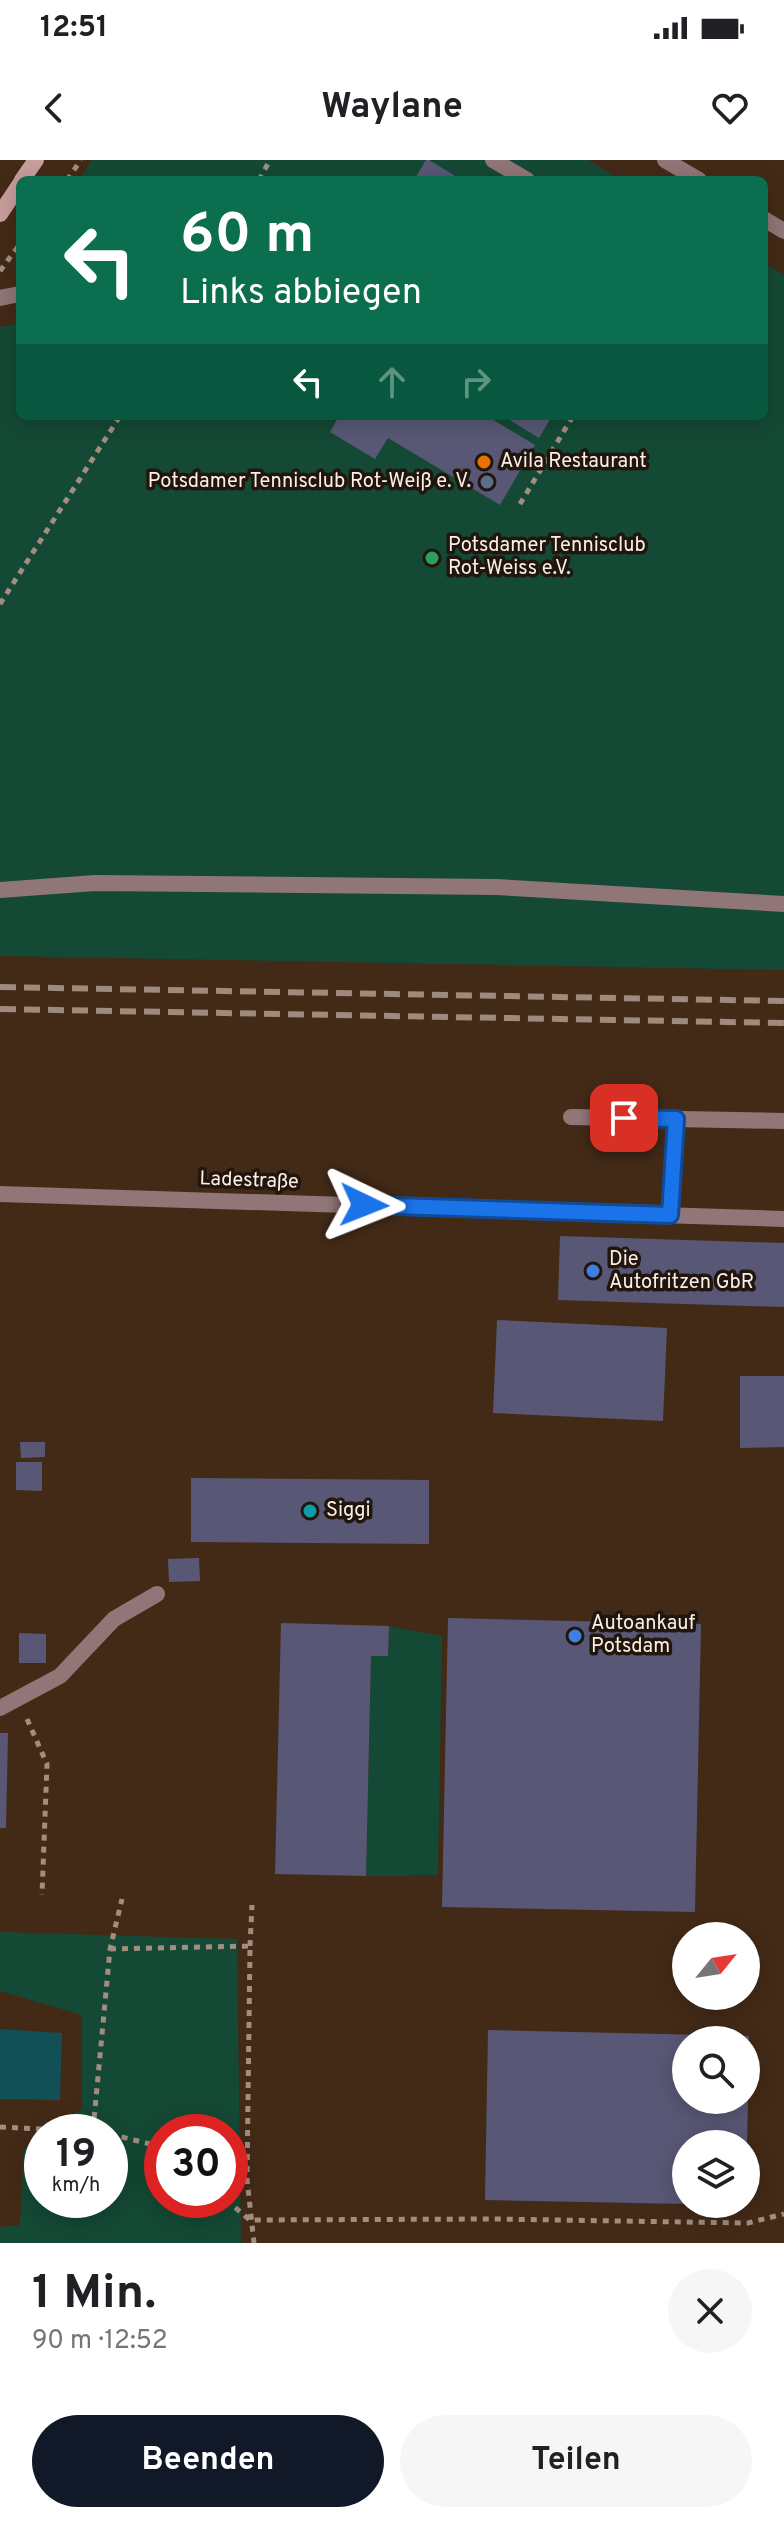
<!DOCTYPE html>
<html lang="de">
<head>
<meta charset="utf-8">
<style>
  :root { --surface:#fff; --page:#f6f6f6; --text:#202124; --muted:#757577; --accent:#111827 }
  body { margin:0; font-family:Overpass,sans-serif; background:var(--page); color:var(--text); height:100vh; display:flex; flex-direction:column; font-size:30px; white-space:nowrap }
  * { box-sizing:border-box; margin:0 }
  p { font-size:26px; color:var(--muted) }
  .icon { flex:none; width:44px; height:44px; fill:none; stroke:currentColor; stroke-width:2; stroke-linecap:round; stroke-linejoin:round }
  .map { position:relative; height:2083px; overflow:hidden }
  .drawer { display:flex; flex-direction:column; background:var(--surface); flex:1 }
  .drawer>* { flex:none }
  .top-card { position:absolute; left:16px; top:16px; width:752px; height:244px; border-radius:12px; box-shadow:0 4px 20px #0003; background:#0b6e4f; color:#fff; overflow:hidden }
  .needle { width:52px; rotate:60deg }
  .buttons { position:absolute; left:672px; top:1762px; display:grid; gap:16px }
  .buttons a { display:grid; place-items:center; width:88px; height:88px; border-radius:50%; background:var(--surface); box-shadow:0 4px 20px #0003; font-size:40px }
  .speed { position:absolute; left:24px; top:1954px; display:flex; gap:16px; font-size:40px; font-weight:700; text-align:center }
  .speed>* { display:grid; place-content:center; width:104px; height:104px; border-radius:50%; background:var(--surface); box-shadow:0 4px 20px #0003; line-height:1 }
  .speed small { font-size:20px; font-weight:400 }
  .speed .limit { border:12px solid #d22; background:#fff; color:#111 }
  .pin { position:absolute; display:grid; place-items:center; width:68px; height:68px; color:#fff; margin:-34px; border-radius:16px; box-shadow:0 4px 12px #0006 }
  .me { position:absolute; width:88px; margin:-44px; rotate:92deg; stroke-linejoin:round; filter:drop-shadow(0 0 6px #0008) }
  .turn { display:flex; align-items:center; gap:28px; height:168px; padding:0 32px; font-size:36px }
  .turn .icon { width:104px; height:104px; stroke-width:2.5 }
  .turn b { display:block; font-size:56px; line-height:68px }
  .lanes { display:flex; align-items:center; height:76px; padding:0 32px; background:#0003; justify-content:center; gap:40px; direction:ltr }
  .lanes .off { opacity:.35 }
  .round { display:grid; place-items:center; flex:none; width:84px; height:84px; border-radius:42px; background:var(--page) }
  .head { display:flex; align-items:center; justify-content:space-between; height:136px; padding:0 32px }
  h1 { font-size:48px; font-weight:700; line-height:60px }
  .primary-button { display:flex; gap:16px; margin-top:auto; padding:16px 32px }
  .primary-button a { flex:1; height:92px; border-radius:48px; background:var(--accent); color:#fff; font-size:32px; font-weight:700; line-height:92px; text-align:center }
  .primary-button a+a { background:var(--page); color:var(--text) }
  .status { display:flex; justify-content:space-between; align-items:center; height:56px; padding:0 40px; background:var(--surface); direction:ltr }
  .status svg { height:22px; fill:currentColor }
  header { display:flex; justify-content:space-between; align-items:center; height:104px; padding:0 32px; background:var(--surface); font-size:36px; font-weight:700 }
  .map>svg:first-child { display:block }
</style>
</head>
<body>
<div class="status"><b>12:51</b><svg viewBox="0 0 49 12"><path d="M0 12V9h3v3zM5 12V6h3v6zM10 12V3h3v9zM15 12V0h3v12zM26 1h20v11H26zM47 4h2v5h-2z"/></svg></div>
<header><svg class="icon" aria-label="back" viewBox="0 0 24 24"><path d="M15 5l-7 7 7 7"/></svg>Waylane<svg class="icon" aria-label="heart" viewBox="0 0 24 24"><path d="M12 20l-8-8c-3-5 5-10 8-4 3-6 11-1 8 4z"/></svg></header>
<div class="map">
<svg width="784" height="2083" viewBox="0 0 784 2083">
  <rect width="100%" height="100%" fill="#432a17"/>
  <path fill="#144935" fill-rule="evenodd" d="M92,0H588L622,20H79Z
    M764,103L784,115V810L0,796V167L20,163V256H764Z
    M389,1466L442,1476L438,1715L366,1716L371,1496H388Z
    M0,1772L237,1779L241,2083H0V2067L20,2065L24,1989L42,1977V2040H110V1972H49L82,1948V1855L0,1831ZM162,1972H230V2040H162Z"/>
  <path fill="#134f57" d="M0,1869L62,1873L60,1940L0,1939Z"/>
  <path fill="#585876" d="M426,0H429L462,20H414Z
    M339,256H487L535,285L500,345L388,278L375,299L330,272Z
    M503,256H552L539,278Z
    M560,1076L784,1083V1147L558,1140Z
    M497,1160L667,1168L663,1261L493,1253Z
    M740,1216H784V1287L740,1288Z
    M20,1282H45V1297L21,1298Z
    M16,1302H42V1331L16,1330Z
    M191,1318L429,1320V1384L191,1382Z
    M199,1398L200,1421L169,1422L168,1399Z
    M448,1458L701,1464L695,1752L442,1747Z
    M281,1463L389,1466L388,1496H371L366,1716L275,1714Z
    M19,1473L46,1474V1503H19Z
    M0,1573H8L6,1668H0Z
    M488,1870L749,1876V1880H686V1940H748L747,1984H686V2044L485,2040Z"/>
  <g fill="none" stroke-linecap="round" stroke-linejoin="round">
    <path stroke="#a18e80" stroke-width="5" stroke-dasharray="6 6" stroke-linecap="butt" d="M67,20L81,0
      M259,20L270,0
      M0,111L20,84
      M520,344L573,256
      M0,444L120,256
      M27,1559L47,1604L42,1735
      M250,1786L252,1745
      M110,1789L250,1786L247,2019L254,2083
      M0,1967L101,1972
      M93,1970L110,1789L122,1739
      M110,1974L162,1987
      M226,2040L250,2060L493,2059L748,2063L784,2054"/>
    <path stroke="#917677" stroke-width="16" d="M493,0L527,20
      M0,138L20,134
      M0,730L95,723L496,727L784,744
      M571,957L784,961
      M670,1055L676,959
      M0,1548L60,1516L114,1459L157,1434"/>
    <path stroke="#917677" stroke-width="16" d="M665,0L699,20
      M764,59L784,71
      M0,1034L784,1059"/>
    <path stroke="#c89d9e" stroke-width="16" d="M22,20L36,0
      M0,54L20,24"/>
    <path stroke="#9f8b7d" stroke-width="6" stroke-dasharray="16 8" stroke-linecap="butt" d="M0,827L784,841
      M0,849L784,863"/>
  </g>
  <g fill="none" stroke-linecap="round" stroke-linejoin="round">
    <defs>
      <path id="route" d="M364,1045L670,1055L676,959L624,958"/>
    </defs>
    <use href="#route" stroke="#114b97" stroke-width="20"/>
    <use href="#route" stroke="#1a73e8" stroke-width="14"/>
  </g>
  <circle fill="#e8710a" stroke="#21160e" stroke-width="3" cx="484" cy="302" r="8"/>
  <circle fill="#5c6f8a" stroke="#21160e" stroke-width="3" cx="487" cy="322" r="8"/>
  <circle fill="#2e9e5b" stroke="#21160e" stroke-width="3" cx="432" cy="398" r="8"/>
  <g fill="#3f7fe0" stroke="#21160e" stroke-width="3">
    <circle cx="593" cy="1111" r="8"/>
    <circle cx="575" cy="1476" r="8"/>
  </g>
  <circle fill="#0f9aa8" stroke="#21160e" stroke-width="3" cx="310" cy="1351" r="8"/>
  <g text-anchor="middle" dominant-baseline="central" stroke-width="7" stroke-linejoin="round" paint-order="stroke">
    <g font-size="20" fill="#fdefe5" stroke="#21160e" text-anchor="start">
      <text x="500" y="302">Avila Restaurant</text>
      <text x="471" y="322" text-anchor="end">Potsdamer Tennisclub Rot-Weiß e. V.</text>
      <text x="448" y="386">Potsdamer Tennisclub<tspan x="448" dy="23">Rot-Weiss e.V.</tspan></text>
      <text x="609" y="1100">Die<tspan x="609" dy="23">Autofritzen GbR</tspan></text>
      <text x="326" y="1351">Siggi</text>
      <text x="591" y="1464">Autoankauf<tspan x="591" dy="23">Potsdam</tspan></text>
    </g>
    <g font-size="20" fill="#fdefe5" stroke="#21160e">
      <text transform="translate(249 1021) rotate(2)">Ladestraße</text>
    </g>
  </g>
</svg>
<div class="buttons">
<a><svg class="needle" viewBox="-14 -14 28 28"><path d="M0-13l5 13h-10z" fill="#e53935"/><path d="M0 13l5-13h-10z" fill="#757577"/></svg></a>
<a><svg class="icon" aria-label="search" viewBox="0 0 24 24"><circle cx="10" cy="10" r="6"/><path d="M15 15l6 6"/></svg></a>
<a><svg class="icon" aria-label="layers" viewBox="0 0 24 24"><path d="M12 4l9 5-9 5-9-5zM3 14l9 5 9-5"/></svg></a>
</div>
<div class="speed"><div>19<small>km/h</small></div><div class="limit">30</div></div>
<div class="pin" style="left:624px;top:958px;background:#d93025"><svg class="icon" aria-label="arrive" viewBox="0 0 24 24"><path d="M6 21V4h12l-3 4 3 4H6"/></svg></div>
<svg class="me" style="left:364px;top:1045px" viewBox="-20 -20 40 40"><path d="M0-17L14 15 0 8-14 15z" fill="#1a73e8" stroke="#fff" stroke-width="4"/></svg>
<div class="top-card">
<div class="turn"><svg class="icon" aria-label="left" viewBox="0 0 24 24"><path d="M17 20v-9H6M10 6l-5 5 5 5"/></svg><div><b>60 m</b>Links abbiegen</div></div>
<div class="lanes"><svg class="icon" aria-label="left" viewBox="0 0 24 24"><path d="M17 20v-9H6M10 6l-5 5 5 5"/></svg><svg class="icon off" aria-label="ahead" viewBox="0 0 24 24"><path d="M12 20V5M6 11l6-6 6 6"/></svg><svg class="icon off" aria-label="right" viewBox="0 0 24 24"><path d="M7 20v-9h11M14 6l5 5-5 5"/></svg></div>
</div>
</div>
<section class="drawer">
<div class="head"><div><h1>1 Min.</h1><p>90 m · 12:52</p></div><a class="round"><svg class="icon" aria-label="close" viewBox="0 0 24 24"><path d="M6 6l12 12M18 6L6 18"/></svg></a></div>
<div class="primary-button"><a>Beenden</a><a>Teilen</a></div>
</section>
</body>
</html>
